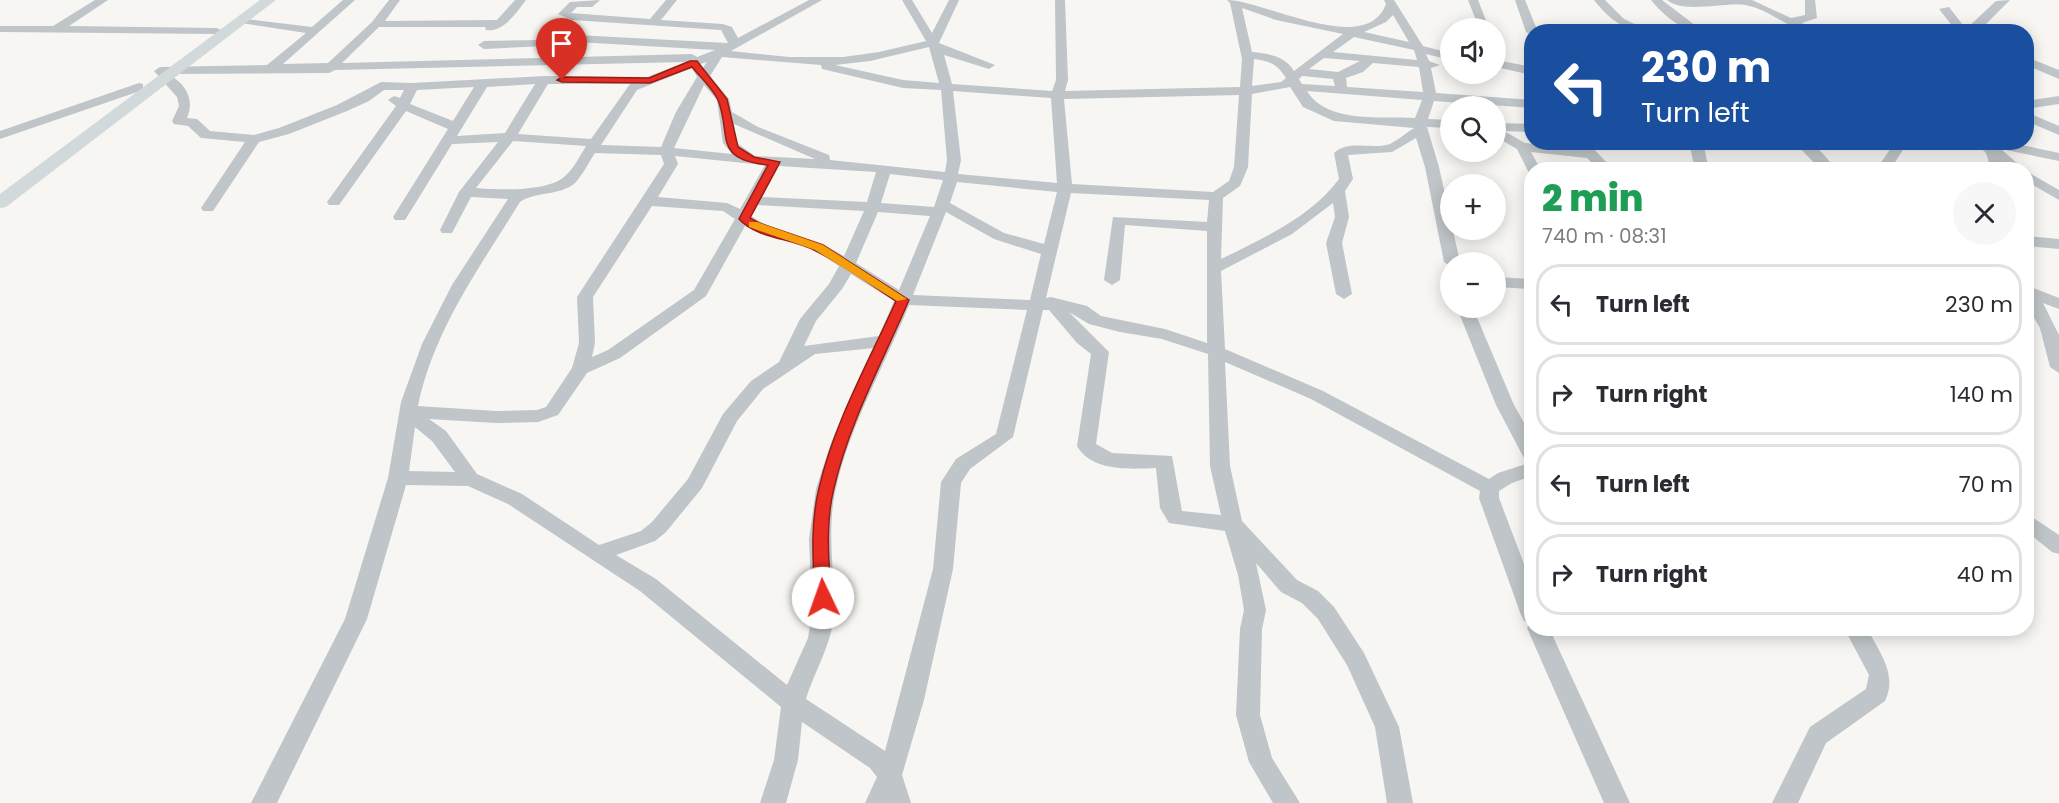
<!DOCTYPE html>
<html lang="en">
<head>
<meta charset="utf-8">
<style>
  :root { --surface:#fff; --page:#f7f7f7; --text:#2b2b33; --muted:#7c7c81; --line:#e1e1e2 }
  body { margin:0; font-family:Poppins,sans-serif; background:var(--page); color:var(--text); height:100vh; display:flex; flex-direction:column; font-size:22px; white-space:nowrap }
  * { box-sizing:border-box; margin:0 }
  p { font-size:20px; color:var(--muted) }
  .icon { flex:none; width:33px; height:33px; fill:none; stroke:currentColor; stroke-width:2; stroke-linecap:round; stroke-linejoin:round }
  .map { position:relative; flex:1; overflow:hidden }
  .sheet { position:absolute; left:1524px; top:162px; width:510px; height:474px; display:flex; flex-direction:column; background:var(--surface); border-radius:24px; box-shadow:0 3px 15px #0003 }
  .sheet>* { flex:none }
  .guide { position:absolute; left:1524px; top:24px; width:510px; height:126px; border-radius:24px; box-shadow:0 3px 15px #0003; background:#1a4fa0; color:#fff; overflow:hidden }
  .controls { position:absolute; left:1440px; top:18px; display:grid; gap:12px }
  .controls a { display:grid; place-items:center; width:66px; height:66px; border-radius:50%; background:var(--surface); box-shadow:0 3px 15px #0003; font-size:30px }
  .pin { position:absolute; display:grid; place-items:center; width:51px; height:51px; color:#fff; margin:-62px -26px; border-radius:50% 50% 50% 0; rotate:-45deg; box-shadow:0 0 6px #0007 }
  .pin .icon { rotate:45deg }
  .me { position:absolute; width:66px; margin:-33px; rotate:357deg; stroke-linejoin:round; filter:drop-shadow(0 0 4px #0008) }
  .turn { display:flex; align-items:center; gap:21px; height:126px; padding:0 18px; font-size:27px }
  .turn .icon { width:78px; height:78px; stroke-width:2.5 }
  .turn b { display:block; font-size:42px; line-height:51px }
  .round { display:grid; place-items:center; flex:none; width:63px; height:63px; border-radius:32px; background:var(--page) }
  .summary { display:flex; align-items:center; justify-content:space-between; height:102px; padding:0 18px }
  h1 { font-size:36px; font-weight:800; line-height:45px; color:#1e9e55 }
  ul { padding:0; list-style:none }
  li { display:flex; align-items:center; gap:18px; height:81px; margin:0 12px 9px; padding:0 6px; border:3px solid var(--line); border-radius:24px }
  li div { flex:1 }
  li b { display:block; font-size:22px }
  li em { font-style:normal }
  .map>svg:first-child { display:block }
</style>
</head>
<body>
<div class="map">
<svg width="2059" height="803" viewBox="0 0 2059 803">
  <rect width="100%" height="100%" fill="#f7f6f3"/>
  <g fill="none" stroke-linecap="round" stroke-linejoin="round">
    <path fill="#bfc5c8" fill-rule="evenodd" d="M95,0H108L69,26L217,28L223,31L217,34L0,32V26H53Z
      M343,0H355L283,64L328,63L372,22L389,0H400L385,21L497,20L515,0H526C517,12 503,33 486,30L485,27H379L342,63L692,54L697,57L715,50L559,41L546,46L484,49L478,45L484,41L544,40L557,34L728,43L721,30L572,20L558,14L570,2L600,0L592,7H577L571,13L650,19L666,0H677L661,20L723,24L732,27L738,38L809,0H822L731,51L789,57H843L879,52L926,41L902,0H912L932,33L949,0H959L939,43L995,65L989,69L944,55L952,84L1052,91L1056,80L1055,0H1065L1068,80L1065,91L1240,87L1242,59L1230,3L1227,0C1264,0 1366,58 1386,4L1384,0H1394L1423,46L1450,53V60L1426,54L1429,61L1440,65L1431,68L1436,93L1532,100V108L1434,101L1428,119L1450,120V128L1427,127L1439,167L1460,262H1450V266L1444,262L1425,167L1416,138L1392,152L1348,155L1353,179L1345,191L1349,217L1342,243L1352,294L1344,299L1336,294L1326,243L1335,217L1333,203L1292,234L1221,271L1225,349L1323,391L1489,479L1498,473L1532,462V476L1512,483L1499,491V498L1532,585V628H1549L1630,803H1604L1527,628L1530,623L1524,621L1521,615L1479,498L1480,491L1311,399L1225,362L1230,466L1242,521L1297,580L1318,591L1334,607L1364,653L1399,727L1413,803H1387L1375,727L1347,665L1318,619L1302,603L1281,592L1256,563L1266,610L1262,629L1260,715L1272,758L1300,803H1273L1249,762L1236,715L1240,629L1244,610L1238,575L1225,531L1169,523L1160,508L1156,468C1130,469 1092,472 1077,446L1091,354L1077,343L1049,310H1043L1013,437L970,469L961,483L953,569L924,700L902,775L911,803H865L877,777L870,768L802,722L798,760L786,803H760L774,760L781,707L640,591L508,504L468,486L406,485L367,619L277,803H251L345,619L388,478L401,402L422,344L452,285L508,199L471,197L452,233H442L440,230L459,192L498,142L452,144L405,220H395L393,217L448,129L406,111L339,205H329L327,202L396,106L388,100L394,96L400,98L404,90H384L369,101L347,111L289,134L259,142L213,211H203L201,208L245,142L201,138L188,126L174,124L172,121L179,106L177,97L154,71L160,67L267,65L306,33L241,23L237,22V18L312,27ZM1242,8L1276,20L1343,34L1294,71C1284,55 1269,54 1252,52ZM1393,15L1409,42L1364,32L1386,22ZM1354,37L1414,50L1417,60L1333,52ZM929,47L939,83L903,80L835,65L870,61ZM722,57L821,65L822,69L903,88L941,90L947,160L945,172L830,160L829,155L758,127L732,112L729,99L710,76ZM1324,58L1360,61L1338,72L1309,69ZM1254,59C1270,61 1277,64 1286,78L1281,82L1252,86ZM686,62L647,77L544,76L412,83L381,82L337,105L279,128L254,135L210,131L197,119L187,118C195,99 186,84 168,74L329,73L335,70ZM707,62L703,68L697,65ZM1373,63L1419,67L1423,92L1347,87L1346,78L1363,72ZM692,68L697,77L676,112L661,147L601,145L637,90ZM1302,76L1333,79L1335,86L1302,84L1299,79ZM535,84L505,133L457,136L487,87ZM548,84H630L591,139L518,134ZM704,85L717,100L723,143L732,154L674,148ZM474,87L453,121L410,104L417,90ZM1290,87L1303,107L1334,121L1414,128C1406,133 1398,140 1390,144C1373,150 1348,139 1334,153L1339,179C1311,217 1262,239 1221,259L1223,198L1240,186L1248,167L1252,94ZM953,91L1051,98L1057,183L958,174L961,160ZM1307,91L1422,100L1415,118C1382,116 1327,124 1307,91ZM1239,95L1234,167L1229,181L1213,192L1072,184L1064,99ZM734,124L815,159L755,156L737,143ZM513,141L586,146C580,156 573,170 564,177C546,192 498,190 476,188ZM595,153L661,155L664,164L577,297L579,343L572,368L546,407L537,410L496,411L418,406C433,331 481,265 520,202C536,191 562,196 576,182C583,174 589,162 595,153ZM675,156L765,165L740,209L727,203L658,197L678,164ZM779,166L876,172L867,202L762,197ZM890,174L943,180L934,207L881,203ZM957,182L1057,192L1044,244L1004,233L950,203ZM1071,193L1209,200L1207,222L1113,217L1104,280L1112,285L1120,280L1125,225L1207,231V343L1165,329L1101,316L1087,306L1051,297L1046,298ZM757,205L864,211L844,256C815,238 779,235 751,216ZM652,206L723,211L735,219L694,290L608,350L592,357L595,343L593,297ZM878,212L930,216L899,290L856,263ZM946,212L994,239L1041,254L1030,300L913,295ZM745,226L814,250L839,266L829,284L800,319L779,362L751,381L723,414L688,479L652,522L641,531L599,545L522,494L477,474L446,431L429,419L496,423L538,422L558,415L587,373L620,358L706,296ZM851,274L894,301L879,336L804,346L816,321L842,289ZM909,305L1027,310L996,434L956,459L941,482L933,569L885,751L806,699C815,670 833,642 834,612C835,569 826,532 836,488C850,425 885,365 909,305ZM1069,312L1089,324L1120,332L1162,339L1208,354L1210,466L1221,515L1182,511L1172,456L1112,453L1096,444L1109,352ZM874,348L831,443L816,489L809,539L812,613L808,638L787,685L656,579L616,555L655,541L666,532L702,488L737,421L763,389L815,354ZM415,427L432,441L455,472L409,471Z
      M1468,0H1478L1489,28H1479Z
      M1515,0H1525L1538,32H1532V35L1526,32Z
      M1594,0H1605L1624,19L1651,32C1625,32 1610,20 1594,0Z
      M1651,0H1662L1704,32C1683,32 1664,16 1651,0Z
      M1667,0H1752L1791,18L1805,15V0H1815L1817,18L1802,23L1818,32C1789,32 1771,9 1745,5C1723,2 1683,14 1667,0Z
      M2010,0L1978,32H1957L1939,9L1949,7L1966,29L1996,1Z
      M2026,57L2059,70V79L2026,65Z
      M1496,60L1532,67V75L1496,67Z
      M139,83L143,84V90L0,139V131Z
      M2059,96V104L2026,109V101Z
      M2026,112L2059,126V135L2026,121Z
      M1496,123L1532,124V132L1504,131L1525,143L1578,149V143H1588L1614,170H1599L1587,158L1531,152L1541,170H1532V174L1529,173L1517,149L1496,137Z
      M1689,142H1703L1709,170H1695Z
      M1794,142C1817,142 1822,152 1836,170H1821Z
      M1895,142H1908L1890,170H1876Z
      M1975,142H2008L2059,153V161L2001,149L2025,170H2009L2004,166L2005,170H1991L1986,153Z
      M2026,171L2059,190V200L2026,181Z
      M2026,236L2059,239V249L2026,246Z
      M1496,277L1532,279V289L1496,287Z
      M2031,287L2059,298V309L2043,303L2059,335V373L2050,367L2040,328L2026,304V288Z
      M1457,308H1473L1514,405L1532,437V462L1525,460L1496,405Z
      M2026,513L2059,535V554L2052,552L2026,531Z
      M1844,628H1867C1879,652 1898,674 1885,701L1826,743L1798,803H1772L1810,727L1866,689L1869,675Z"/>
    <path fill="#d2d9db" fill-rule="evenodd" d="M260,0H276L6,207L0,208V194Z"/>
  </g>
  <path fill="#e82c21" stroke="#971d15" stroke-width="1.5" d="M690,61H697L727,99L738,147L754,157L780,162L750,218L759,223L823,245L909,300C883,361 849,423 834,488C825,524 829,561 831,598L829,602H817L815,598C813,561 810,524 819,488C834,423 869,361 896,301C870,284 844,265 816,251C793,238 757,239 739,219L768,165C712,159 732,136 718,100C713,89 700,77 692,67L650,83L562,82L557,80L562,77L649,78Z"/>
  <path fill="#f59e0b" d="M749,222H757L823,245L907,299L897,301L815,250L749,227Z"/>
</svg>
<div class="controls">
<a><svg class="icon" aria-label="sound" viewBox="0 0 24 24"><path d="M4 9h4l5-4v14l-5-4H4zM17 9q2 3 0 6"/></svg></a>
<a><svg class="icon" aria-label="search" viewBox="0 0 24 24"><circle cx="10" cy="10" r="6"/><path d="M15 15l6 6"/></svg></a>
<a>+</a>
<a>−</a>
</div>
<div class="pin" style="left:562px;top:80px;background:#d93025"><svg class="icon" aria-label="arrive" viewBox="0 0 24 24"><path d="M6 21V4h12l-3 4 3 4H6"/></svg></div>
<svg class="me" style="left:823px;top:598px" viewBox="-20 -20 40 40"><circle r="19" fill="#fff"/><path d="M0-13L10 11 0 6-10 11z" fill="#e82c21"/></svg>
<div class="guide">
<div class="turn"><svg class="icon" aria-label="left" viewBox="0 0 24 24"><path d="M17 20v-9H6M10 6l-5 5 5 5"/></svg><div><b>230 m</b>Turn left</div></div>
</div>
<section class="sheet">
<div class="summary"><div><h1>2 min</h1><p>740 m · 08:31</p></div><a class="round"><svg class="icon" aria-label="close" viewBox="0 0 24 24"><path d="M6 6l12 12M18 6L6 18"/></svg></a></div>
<ul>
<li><svg class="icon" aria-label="left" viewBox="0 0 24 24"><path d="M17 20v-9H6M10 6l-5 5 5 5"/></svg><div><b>Turn left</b></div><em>230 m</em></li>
<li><svg class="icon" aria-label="right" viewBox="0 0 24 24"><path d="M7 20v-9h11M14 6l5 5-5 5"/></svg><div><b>Turn right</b></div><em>140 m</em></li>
<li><svg class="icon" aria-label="left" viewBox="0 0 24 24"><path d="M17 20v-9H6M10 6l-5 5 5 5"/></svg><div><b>Turn left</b></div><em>70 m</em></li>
<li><svg class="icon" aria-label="right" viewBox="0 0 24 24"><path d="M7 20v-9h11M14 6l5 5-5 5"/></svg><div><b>Turn right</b></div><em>40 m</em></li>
</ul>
</section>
</div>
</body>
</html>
